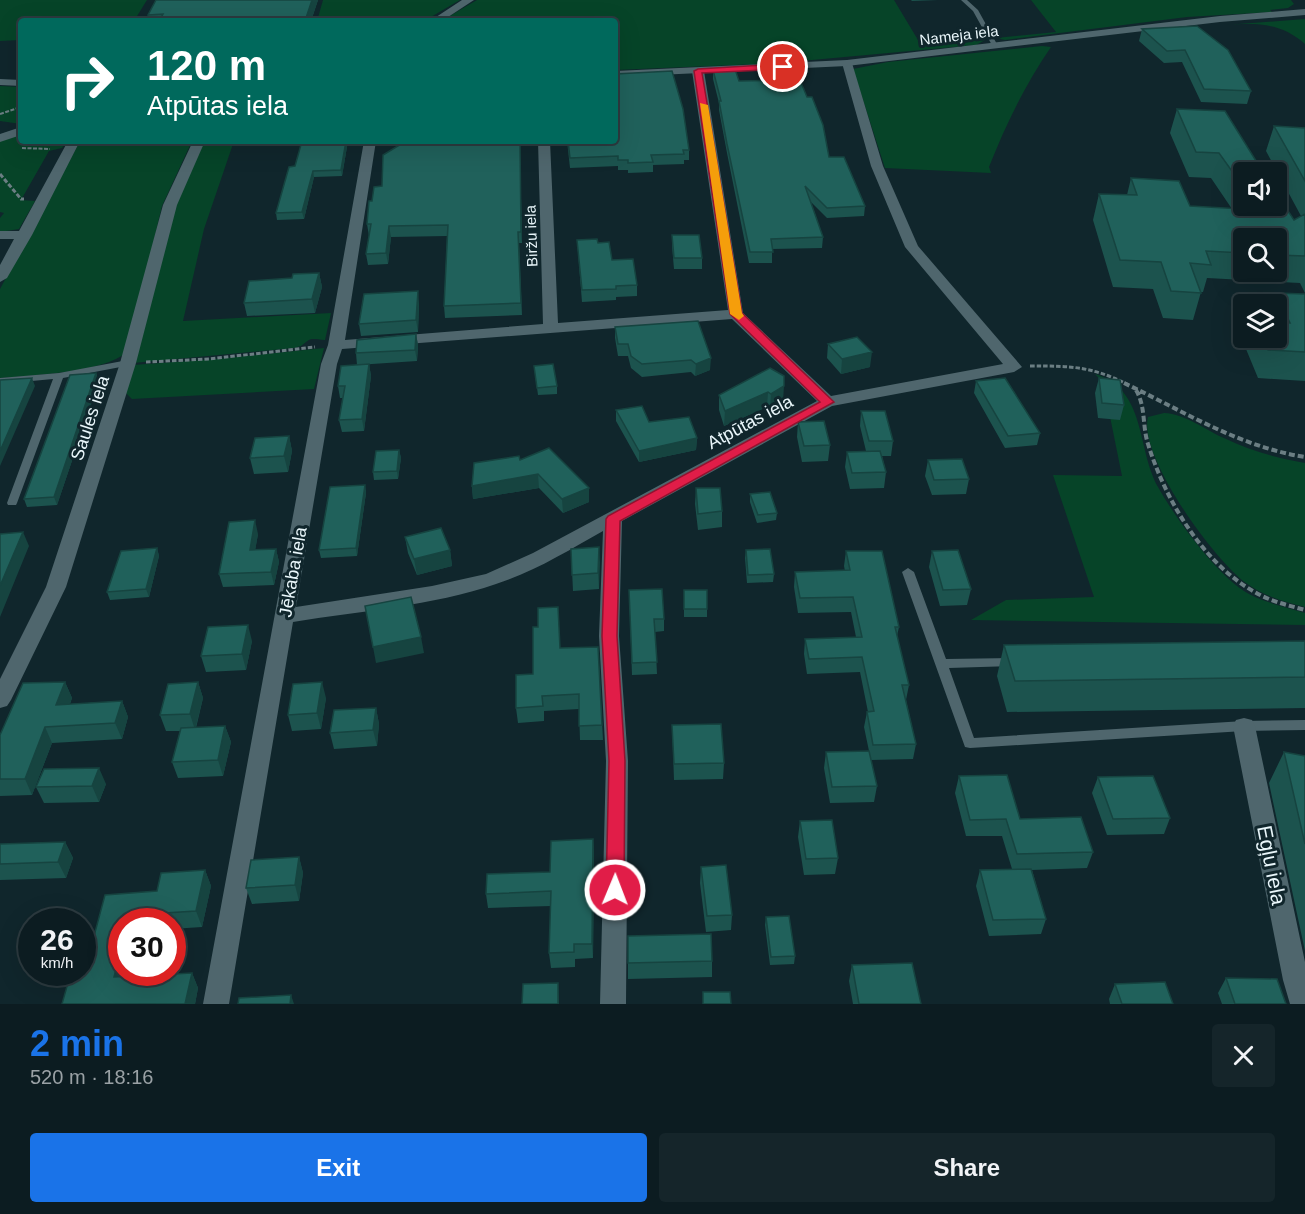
<!DOCTYPE html>
<html lang="en">
<head>
<meta charset="utf-8">
<style>
  :root { --surface:#0c1c21; --page:#15252a; --text:#f1f3f6; --muted:#9aa1a5; --line:#2c3a3f; --accent:#1a73e8 }
  body { margin:0; font-family:Arial,sans-serif; background:var(--page); color:var(--text); height:100vh; display:flex; flex-direction:column; font-size:22px; white-space:nowrap }
  * { box-sizing:border-box; margin:0 }
  p { font-size:20px; color:var(--muted) }
  .icon { flex:none; width:33px; height:33px; fill:none; stroke:currentColor; stroke-width:2; stroke-linecap:round; stroke-linejoin:round }
  .map { position:relative; height:1004px; overflow:hidden }
  .side { display:flex; flex-direction:column; background:var(--surface); flex:1 }
  .side>* { flex:none }
  .top-card { position:absolute; left:18px; top:18px; width:600px; height:126px; border-radius:6px; box-shadow:0 6px 24px #0002,0 0 0 2px var(--line); background:#00695c; color:#fff; overflow:hidden }
  .buttons { position:absolute; left:1233px; top:162px; display:grid; gap:12px }
  .buttons a { display:grid; place-items:center; width:54px; height:54px; border-radius:6px; background:var(--surface); box-shadow:0 6px 24px #0002,0 0 0 2px var(--line); font-size:30px }
  .speed { position:absolute; left:18px; top:908px; display:flex; gap:12px; font-size:30px; font-weight:700; text-align:center }
  .speed>* { display:grid; place-content:center; width:78px; height:78px; border-radius:50%; background:var(--surface); box-shadow:0 6px 24px #0002,0 0 0 2px var(--line); line-height:1 }
  .speed small { font-size:15px; font-weight:400 }
  .speed .limit { border:9px solid #d22; background:#fff; color:#111 }
  .pin { position:absolute; display:grid; place-items:center; width:51px; height:51px; color:#fff; margin:-26px; border:3px solid #fff; border-radius:50%; box-shadow:0 2px 6px #0007 }
  .me { position:absolute; width:66px; margin:-33px; rotate:1deg; stroke-linejoin:round; filter:drop-shadow(0 0 4px #0008) }
  .turn { display:flex; align-items:center; gap:21px; height:126px; padding:0 30px; font-size:27px }
  .turn .icon { width:78px; height:78px; stroke-width:2.5 }
  .turn b { display:block; font-size:42px; line-height:51px }
  .round { display:grid; place-items:center; flex:none; width:63px; height:63px; border-radius:6px; background:var(--page) }
  .overview { display:flex; align-items:center; justify-content:space-between; height:102px; padding:0 30px }
  h1 { font-size:36px; font-weight:700; line-height:45px; color:var(--accent) }
  .button { display:flex; gap:12px; margin-top:auto; padding:12px 30px }
  .button a { flex:1; height:69px; border-radius:6px; background:var(--accent); color:#fff; font-size:24px; font-weight:700; line-height:69px; text-align:center }
  .button a+a { background:var(--page); color:var(--text) }
  .map>svg:first-child { display:block }
</style>
</head>
<body>
<div class="map">
<svg width="1305" height="1004" viewBox="0 0 1305 1004">
  <rect width="100%" height="100%" fill="#10262c"/>
  <path fill="#064428" d="M0,0H147L134,21H21V40L0,41Z
    M323,0H460L424,21H317Z
    M477,0H894L921,45L985,40L976,45L779,63L615,70V21H542V16H503L502,21H441Z
    M1031,0H1291L1294,4L1288,8L1270,10L1272,12L1187,17L1005,40L996,38L1056,32Z
    M1305,19V44C1280,22 1256,23 1225,25Z
    M1042,46L1051,47C1025,85 1006,124 989,167L991,173L885,168L853,69L888,62Z
    M0,86L21,87V124L0,121Z
    M21,134V141H67L62,148L49,151L21,200L35,201L19,229L0,232V218L4,213L0,212V141Z
    M80,141H192L162,206L127,352C103,373 32,375 0,378V289Z
    M204,141H234L204,229L183,321L331,313L325,340C309,338 311,338 301,346L294,348L133,363L174,208Z
    M324,348L314,389L132,399L126,393L133,365L217,359Z
    M1095,374C1147,390 1136,447 1158,487C1176,519 1217,576 1249,594C1266,603 1286,607 1305,613V625L971,620L1006,600L1094,597L1053,475L1122,476L1103,382Z
    M1164,413C1186,414 1205,430 1224,438C1251,451 1276,458 1305,463V607C1284,602 1264,596 1246,583C1214,560 1138,456 1148,417Z"/>
  <g fill="none" stroke-linecap="round" stroke-linejoin="round">
    <path stroke="#6b7e83" stroke-width="2" stroke-dasharray="4 1.5" stroke-linecap="butt" d="M0,114L21,107
      M22,148L50,149"/>
    <path stroke="#6b7e83" stroke-width="3" stroke-dasharray="4.5 2" stroke-linecap="butt" d="M0,174L21,199H24
      M146,362L209,359L315,347
      M1030,366C1071,366 1090,366 1127,384"/>
    <path stroke="#6b7e83" stroke-width="4" stroke-dasharray="6 3" stroke-linecap="butt" d="M1124,383C1183,411 1240,447 1305,457
      M1136,390C1146,407 1142,425 1148,444C1165,499 1202,562 1253,591C1269,601 1287,605 1305,610"/>
    <path fill="#4f666d" fill-rule="evenodd" d="M961,0H967L978,10L998,46L997,47H993L973,11Z
      M128,360L133,363L131,365L63,378L17,503L16,505H8L7,503L53,379L0,384V378L59,373Z
      M908,568L914,572L946,659L1013,658L1017,659L1019,662L1017,665L1013,666L949,668L974,738L1244,721L1305,720V730L1244,731L970,748L965,747L902,572Z"/>
    <path fill="#4f666d" fill-rule="evenodd" d="M462,0H474L442,21H430Z
      M847,60L852,63L883,166L918,246L1022,367L1014,372L832,406L622,521L619,636L628,761L626,1004H600L606,761L599,636L603,531C569,550 534,572 496,584C432,606 360,611 293,622L229,1004H203L321,364L328,345L364,141H376L345,340L543,324L538,141H550L558,323L728,310L692,71L698,68L704,71L743,313L831,396L1003,364L905,247L871,166L842,63ZM732,319L817,401L533,553L486,574L432,586L296,607L337,364L342,349Z
      M21,127V135L0,142V134Z
      M68,141H80L32,235L7,278L0,282V265L14,239H0V231H19Z
      M193,141H205L177,205L136,363L66,587L11,700L7,706L0,708V679L46,587L120,363L163,205Z
      M1244,718L1252,720L1255,726L1305,962V1004H1290L1283,980L1233,726L1236,720Z"/>
    <path fill="#4f666d" fill-rule="evenodd" d="M1305,9V15L1220,22L847,66L615,77V71L847,60L1220,16Z
      M0,79L21,80V86L0,85Z"/>
  </g>
  <path fill="#1c534e" fill-rule="evenodd" d="M318,0L311,21H150L148,15Z
    M911,0H938L912,1Z
    M1197,26L1251,91L1247,104L1201,102L1182,62L1164,63L1139,41L1142,29Z
    M776,68L829,157L865,206L864,216L827,218L811,202L823,237L822,248L772,249V263H749L727,153L719,110V103L713,79V70L739,81L777,80L776,77Z
    M1177,109L1244,172V206H1276L1294,220L1301,216L1266,151L1274,126L1305,128V293L1300,283L1207,278L1203,292H1201L1193,320L1163,318L1153,289L1113,287L1093,220L1099,194L1127,195L1131,178L1190,206L1232,209L1211,178L1189,177L1170,133ZM1244,238H1276V272H1244Z
    M348,141L342,176L314,177L304,219L277,220L276,213L295,166Z
    M567,141H615L689,150V160H684V164L653,165V172L628,173V170H618V166L570,168Z
    M516,142L520,152L522,243H519L522,315L445,318L444,306L447,236L391,237L388,264L368,265L366,254L369,236L367,224L372,201Z
    M672,235L702,258V269H674L672,246Z
    M577,240L598,243L612,260L637,285V296L616,297V300L582,302Z
    M319,273L322,287L315,313L247,316L244,303L292,278Z
    M1276,293L1305,294V381L1258,378L1246,349L1250,338H1276V304H1272Z
    M419,303L418,332L361,336L359,324Z
    M698,321L710,370L695,376L691,372L642,377L631,368L628,356H618L615,338V327Z
    M416,334L418,345L417,361L357,365L356,353Z
    M828,344L870,367L841,374L827,358Z
    M369,364L371,376L364,431L342,432L339,420L343,398H340L338,386Z
    M534,366L557,386V394L538,395Z
    M770,368L783,401L770,409L767,407L724,426L719,410V395Z
    M96,373L99,381L57,505L27,507L24,499Z
    M1099,378L1124,405L1120,420L1098,418L1095,393Z
    M976,381L1040,433L1037,445L1005,448L974,393Z
    M616,410L697,438L696,450L639,462L616,421Z
    M861,411L893,441L891,456H882L886,472L884,488L850,489L845,467L847,452L866,451L860,426Z
    M798,422L830,445L828,461L802,462L797,437Z
    M289,436L292,451L288,472L254,474L250,458Z
    M399,450L401,458L398,479L374,480L373,472Z
    M520,460L589,488V502L563,513L539,488L473,499L472,486Z
    M928,460L969,479L966,494L932,495L925,476Z
    M365,485L366,493L357,556L321,558L319,550Z
    M696,488L722,511V527L698,530L695,504Z
    M750,494L777,513L776,520L757,523L750,502Z
    M258,534L255,550L276,549L279,562L274,585L223,587L219,574Z
    M405,537L450,550L452,566L417,575L408,553Z
    M599,547V589L573,591L571,549Z
    M157,548L159,556L149,597L110,600L107,592Z
    M746,550L774,574L773,582L747,583L745,558Z
    M846,551L899,627L897,636L909,685L906,700L916,744L913,759L871,760L877,786L874,802L830,803L824,768L826,752L869,751L864,727L867,712H868L860,672L807,674L804,654L805,639L856,637L851,612L798,613L794,587L795,572L845,571L844,566Z
    M932,551L971,589L967,605L940,606L929,567Z
    M629,590L664,619V631L655,632L657,674L632,675Z
    M684,590L707,609V617H684Z
    M252,641L246,670L206,672L201,656Z
    M1305,641V708L1007,712L997,676L1004,645Z
    M598,647L603,740H580L579,709L544,711V721L518,723L516,708L533,674L560,648Z
    M65,682L72,698L70,704L122,701L128,717L122,739L52,743L32,795L0,796V735Z
    M198,682L203,698L196,728L225,726L231,742L223,776L178,778L172,762L180,731H166L160,715Z
    M326,698L321,729L292,731L288,715Z
    M376,708L379,724L377,746L334,749L330,733Z
    M672,725L724,763L723,779L674,780Z
    M1284,752L1305,756V951L1269,783Z
    M959,776L1020,819L1093,852L1087,868L1032,870L1046,919L1041,934L989,936L976,886L980,870L1012,869L1002,836H966L955,793Z
    M1098,777L1170,818L1164,834L1107,835L1092,793Z
    M106,784L99,802L44,803L36,787Z
    M800,821L838,858L835,874L804,875L798,837Z
    M593,839L594,854L593,958L575,959V967L551,968L549,953L551,906L488,908L486,894L550,872Z
    M65,842L73,858L66,878L0,880V844Z
    M299,857L303,873L299,901L252,904L246,888Z
    M701,867L732,915L731,930L706,932L700,883Z
    M205,870L211,886L202,927L172,929V921H122V972H126L125,977L192,973L198,988L195,1004H62L71,972H82V966H86L105,895L157,891L161,873Z
    M766,917L795,956L794,964L770,965L765,925Z
    M628,936L712,961V977L628,979Z
    M852,965L921,1004H853L849,981Z
    M1226,978L1286,1004H1222L1218,993Z
    M1115,984L1173,1004H1110L1109,999Z"/>
  <path fill="#164440" d="M312,0H318L311,21H305Z
    M346,141H348L342,176L341,170Z
    M520,142V152L522,243L521,232Z
    M313,171L314,177L304,219L302,212Z
    M389,226L391,237L388,264L386,253Z
    M319,273L322,287L315,313L312,299Z
    M418,291L419,303L418,332L416,320Z
    M416,334L418,345L417,361L415,350Z
    M872,352L870,367L841,374L842,359Z
    M711,358L710,370L695,376L696,364Z
    M369,364L371,376L364,431L362,419Z
    M96,373L99,381L57,505L54,497Z
    M32,378L35,386L0,466V451Z
    M784,386L783,401L770,409L771,394Z
    M768,392L767,407L724,426L725,411Z
    M289,436L292,451L288,472L284,456Z
    M697,438L696,450L639,462V451Z
    M399,450L401,458L398,479L397,471Z
    M538,474L539,488L473,499L472,486Z
    M365,485L366,493L357,556L356,548Z
    M589,488V502L563,513L562,499Z
    M255,520L258,534L253,563L250,550Z
    M23,532L29,546L0,617V586Z
    M599,547L600,563L599,589L598,573Z
    M157,548L159,556L149,597L146,589Z
    M276,549L279,562L274,585L271,572Z
    M450,550L452,566L417,575L414,559Z
    M248,625L252,641L246,670L242,654Z
    M421,637L424,653L376,663L373,647Z
    M65,682L72,698L63,721L56,705Z
    M198,682L203,698L195,730L190,714Z
    M322,682L326,698L321,729L317,713Z
    M122,701L128,717L122,739L115,723Z
    M376,708L379,724L377,746L373,730Z
    M225,726L231,742L223,776L218,760Z
    M45,727L52,743L32,795L25,779Z
    M99,768L106,784L99,802L92,786Z
    M593,839L594,854L593,958L592,944Z
    M65,842L73,858L66,878L58,862Z
    M299,857L303,873L299,901L295,885Z
    M205,870L211,886L202,927L196,911Z
    M122,946V972H126L121,993L114,977Z
    M192,973L198,988L195,1004H185Z
    M558,983L559,999V1004H558Z
    M291,995L294,1004H290Z"/>
  <path fill="#20615b" stroke="#164440" stroke-width="1.5" d="M156,0H312L305,21H159L163,14L148,15Z
    M1197,26L1228,50L1251,91L1204,89L1185,50L1167,51L1142,29Z
    M776,68H795L807,97H812L823,125L829,157H844L865,206L827,208L805,186L823,237L771,239L773,252H750L727,144L719,101H721L713,70L735,69L739,81L781,80Z
    M672,71L683,109L689,150H683L684,154L651,155L653,162L628,163V160H618V156L570,158L568,141H615V74Z
    M1177,109L1225,111L1263,172H1244V188L1219,153L1196,152Z
    M1274,126L1305,128V181Z
    M302,141H346L341,170L313,171L302,212L276,213L289,167L295,166Z
    M406,141L520,142L521,232H518L521,303L444,306L448,225L389,226L386,253L366,254L371,224H367L369,201H372L374,187L382,186L383,155Z
    M1131,178L1179,181L1190,206L1259,210L1256,206H1276V193L1294,220L1305,214V256L1276,255V238H1244V253L1206,251L1211,265L1190,263L1201,293L1171,291L1161,262L1120,260L1099,194L1137,195Z
    M672,235H699L702,258H674Z
    M597,239L598,243L609,242L612,260L633,259L637,285L616,286V289L582,290L577,240Z
    M319,273L312,299L244,303L249,281L292,278L293,274Z
    M418,291L416,320L359,324L364,294Z
    M1276,293L1305,294V352L1268,350L1263,338H1276V322L1290,323Z
    M698,321L711,358L696,364L691,360L642,364L631,356L628,344H618L615,327Z
    M416,334L415,350L356,353L357,340Z
    M857,337L872,352L842,359L828,344Z
    M369,364L362,419L339,420L345,386H338L341,366Z
    M553,364L557,386L537,388L534,366Z
    M770,368L784,376V386L771,394L768,392L725,411L719,395Z
    M96,373L54,497L24,499L70,375Z
    M32,378L0,451V380Z
    M1005,378L1040,433L1008,436L976,381Z
    M1099,378L1120,380L1124,405L1102,403Z
    M642,406L649,422L689,417L697,438L639,451L616,410Z
    M861,411H885L893,441H869Z
    M824,421L830,445L804,446L798,422Z
    M289,436L284,456L250,458L255,438Z
    M549,448L589,488L562,499L538,474L472,486L474,463L519,456L520,460Z
    M399,450L397,471L373,472L376,451Z
    M880,451L886,472L852,473L847,452Z
    M962,459L969,479L934,480L928,460Z
    M365,485L356,548L319,550L330,487Z
    M696,488H720L722,511L698,514Z
    M770,492L777,513L758,515L750,494Z
    M255,520L250,550L276,549L271,572L219,574L229,522Z
    M441,528L450,550L414,559L405,537Z
    M23,532L0,586V534Z
    M599,547L598,573L572,575L571,549Z
    M157,548L146,589L107,592L121,551Z
    M770,549L774,574L748,575L746,550Z
    M958,550L971,589L943,590L932,551Z
    M846,551H882L899,627H895L909,685H902L916,744L873,745L867,712L874,711L862,657L809,659L805,639L862,637L853,597L800,598L795,572L850,570Z
    M662,589L664,619H654L657,662L632,663L629,590Z
    M684,590H707V609H684Z
    M411,597L421,637L373,647L365,606Z
    M558,607L560,648L598,647L602,725L579,726V694L542,696L543,706L516,708V675L533,674V627H538V608Z
    M248,625L242,654L201,656L208,627Z
    M1305,641V677L1015,681L1004,645Z
    M65,682L56,705L122,701L115,723L45,727L25,779H0V735L23,683Z
    M198,682L190,714L160,715L168,684Z
    M322,682L317,713L288,715L293,684Z
    M376,708L373,730L330,733L334,710Z
    M721,724L724,763L674,764L672,725Z
    M225,726L218,760L172,762L181,728Z
    M869,751L877,786L832,787L826,752Z
    M1284,752L1305,756V844Z
    M99,768L92,786L36,787L44,769Z
    M1007,775L1020,819L1081,817L1093,852L1017,854L1006,819L970,820L959,776Z
    M1153,776L1170,818L1113,819L1098,777Z
    M832,820L838,858L806,859L800,821Z
    M593,839L592,944H574V952L549,953L551,891L486,894L487,874L550,872L551,841Z
    M65,842L58,862L0,864V844Z
    M299,857L295,885L246,888L251,860Z
    M726,865L732,915L707,916L701,867Z
    M1031,869L1046,919L993,920L980,870Z
    M205,870L196,911L133,915L132,921H122V946L114,977L192,973L185,1004H62L71,972H82V966H86L105,895L157,891L161,873Z
    M789,916L795,956L771,957L766,917Z
    M711,934L712,961L628,963V936Z
    M912,963L921,1004H859L852,965Z
    M1226,978L1277,979L1286,1004H1235Z
    M1165,982L1173,1004H1122L1115,984Z
    M558,983V1004H522L523,984Z
    M703,992H730L731,1004H703Z
    M291,995L290,1004H238L239,998Z"/>
  <path fill="#e11d48" stroke="#92132f" stroke-width="1.5" d="M783,64L787,67L786,69L702,73L742,313L834,402L620,521L617,636L625,761L624,890L621,895L615,897L608,895L606,890L609,761L602,636L606,519L608,516L820,402L730,314L694,71L698,69Z"/>
  <path fill="#f59e0b" d="M700,103L708,105L742,313L744,316L739,320L730,314Z"/>
  <g text-anchor="middle" dominant-baseline="central" stroke-width="6" stroke-linejoin="round" paint-order="stroke">
    <g font-size="15" fill="#e9f6fa" stroke="#10262c">
      <text transform="translate(959 35) rotate(-7)">Nameja iela</text>
      <text transform="translate(531 236) rotate(-92)">Biržu iela</text>
    </g>
    <g font-size="18" fill="#e9f6fa" stroke="#10262c">
      <text transform="translate(90 418) rotate(-72)">Saules iela</text>
      <text transform="translate(750 422) rotate(-28)">Atpūtas iela</text>
      <text transform="translate(293 572) rotate(-80)">Jēkaba iela</text>
    </g>
    <g font-size="21" fill="#e9f6fa" stroke="#10262c">
      <text transform="translate(1272 865) rotate(79)">Egļu iela</text>
    </g>
  </g>
</svg>
<div class="buttons">
<a><svg class="icon" aria-label="sound" viewBox="0 0 24 24"><path d="M4 9h4l5-4v14l-5-4H4zM17 9q2 3 0 6"/></svg></a>
<a><svg class="icon" aria-label="search" viewBox="0 0 24 24"><circle cx="10" cy="10" r="6"/><path d="M15 15l6 6"/></svg></a>
<a><svg class="icon" aria-label="layers" viewBox="0 0 24 24"><path d="M12 4l9 5-9 5-9-5zM3 14l9 5 9-5"/></svg></a>
</div>
<div class="speed"><div>26<small>km/h</small></div><div class="limit">30</div></div>
<div class="pin" style="left:783px;top:67px;background:#d93025"><svg class="icon" aria-label="arrive" viewBox="0 0 24 24"><path d="M6 21V4h12l-3 4 3 4H6"/></svg></div>
<svg class="me" style="left:615px;top:890px" viewBox="-20 -20 40 40"><circle r="17" fill="#e11d48" stroke="#fff" stroke-width="3"/><path d="M0-11L8 9 0 5-8 9z" fill="#fff"/></svg>
<div class="top-card">
<div class="turn"><svg class="icon" aria-label="right" viewBox="0 0 24 24"><path d="M7 20v-9h11M14 6l5 5-5 5"/></svg><div><b>120 m</b>Atpūtas iela</div></div>
</div>
</div>
<section class="side">
<div class="overview"><div><h1>2 min</h1><p>520 m · 18:16</p></div><a class="round"><svg class="icon" aria-label="close" viewBox="0 0 24 24"><path d="M6 6l12 12M18 6L6 18"/></svg></a></div>
<div class="button"><a>Exit</a><a>Share</a></div>
</section>
</body>
</html>
